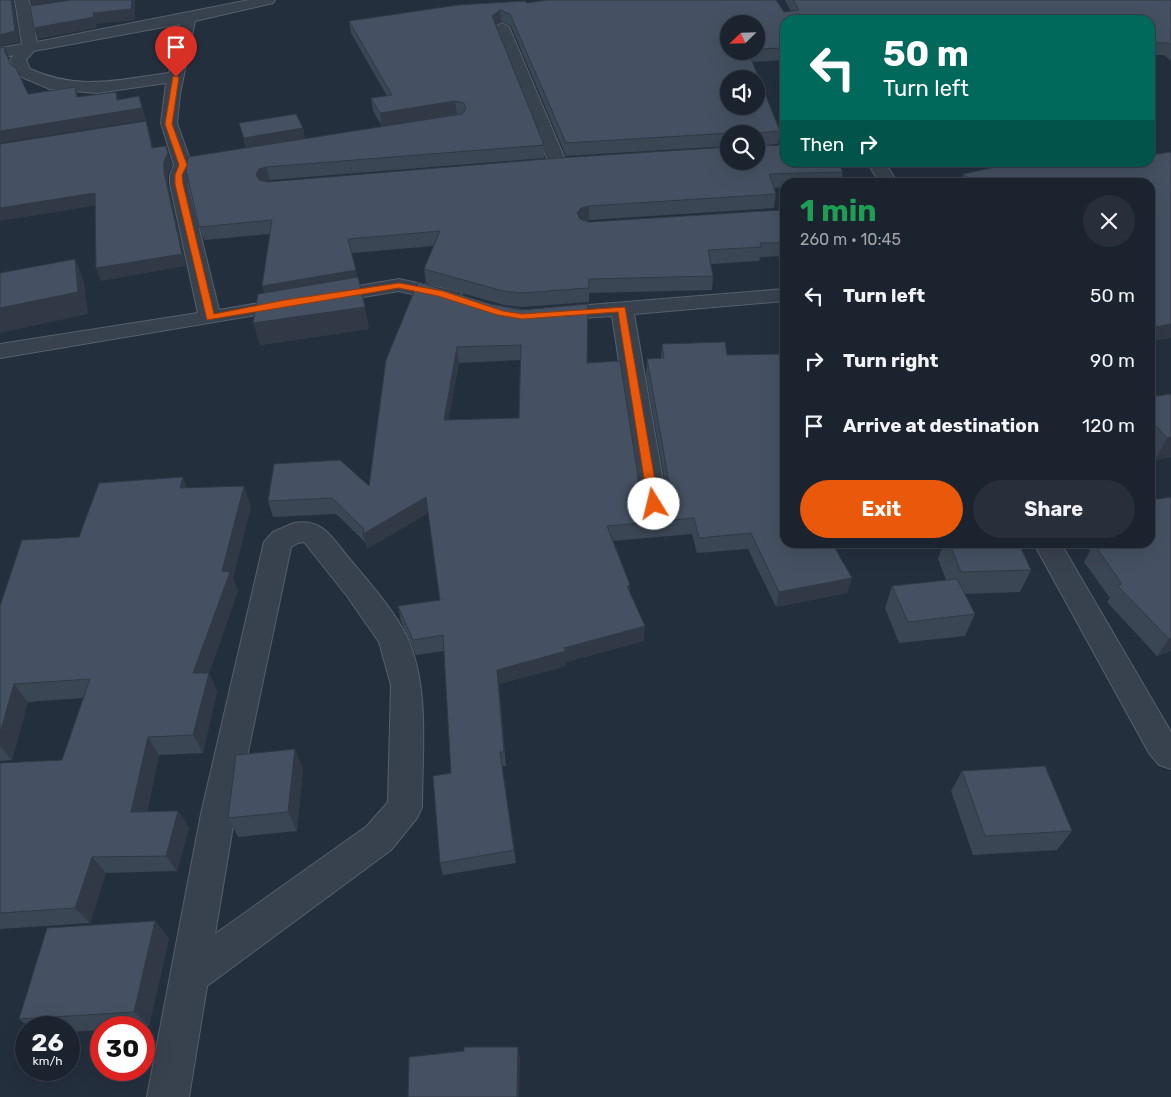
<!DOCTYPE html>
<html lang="en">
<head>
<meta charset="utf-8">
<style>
  :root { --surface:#1b232e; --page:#282f3a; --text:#f1f3f6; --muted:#a0a4aa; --line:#39404a; --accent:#ea580c }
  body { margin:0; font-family:Rubik,sans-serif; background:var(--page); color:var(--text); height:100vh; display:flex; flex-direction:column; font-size:19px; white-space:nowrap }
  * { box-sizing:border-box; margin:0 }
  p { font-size:16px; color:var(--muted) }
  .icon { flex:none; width:28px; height:28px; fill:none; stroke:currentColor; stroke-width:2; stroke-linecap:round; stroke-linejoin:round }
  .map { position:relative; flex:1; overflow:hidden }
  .drawer { position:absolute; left:780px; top:178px; width:375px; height:370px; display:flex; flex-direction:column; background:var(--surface); border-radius:15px; box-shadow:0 5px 20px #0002,0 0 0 1px var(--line) }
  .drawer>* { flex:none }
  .banner { position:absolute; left:780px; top:15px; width:375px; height:152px; border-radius:15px; box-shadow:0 5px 20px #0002,0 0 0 1px var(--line); background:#00695c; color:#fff; overflow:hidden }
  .needle { width:32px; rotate:247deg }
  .controls { position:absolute; left:720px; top:15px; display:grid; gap:10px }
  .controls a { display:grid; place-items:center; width:45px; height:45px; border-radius:50%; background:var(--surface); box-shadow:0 5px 20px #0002,0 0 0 1px var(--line); font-size:25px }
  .speed { position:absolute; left:15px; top:1016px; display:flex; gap:10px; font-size:25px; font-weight:700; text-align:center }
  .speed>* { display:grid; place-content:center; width:65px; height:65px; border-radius:50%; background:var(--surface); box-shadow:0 5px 20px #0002,0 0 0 1px var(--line); line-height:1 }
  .speed small { font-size:12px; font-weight:400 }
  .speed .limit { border:8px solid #d22; background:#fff; color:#111 }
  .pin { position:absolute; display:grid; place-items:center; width:42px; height:42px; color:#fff; margin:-51px -21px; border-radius:50% 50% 50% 0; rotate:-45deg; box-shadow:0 0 5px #0007 }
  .pin .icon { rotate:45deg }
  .me { position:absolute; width:55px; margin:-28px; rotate:351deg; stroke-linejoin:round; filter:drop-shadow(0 0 4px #0008) }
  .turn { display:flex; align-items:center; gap:18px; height:105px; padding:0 20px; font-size:22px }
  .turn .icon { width:65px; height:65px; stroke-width:2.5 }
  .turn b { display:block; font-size:35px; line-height:42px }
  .then { display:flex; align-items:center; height:48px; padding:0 20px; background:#0003; gap:10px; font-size:19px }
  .round { display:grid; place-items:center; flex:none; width:52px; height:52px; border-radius:26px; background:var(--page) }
  .overview { display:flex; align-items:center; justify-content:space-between; height:85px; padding:0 20px }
  h1 { font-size:30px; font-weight:700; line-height:38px; color:#1e9e55 }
  .cta { display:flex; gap:10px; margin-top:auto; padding:10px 20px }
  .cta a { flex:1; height:58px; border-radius:30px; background:var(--accent); color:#fff; font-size:20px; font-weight:700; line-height:58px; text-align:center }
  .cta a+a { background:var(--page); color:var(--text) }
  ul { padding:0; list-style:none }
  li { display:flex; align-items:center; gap:15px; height:65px; padding:0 20px }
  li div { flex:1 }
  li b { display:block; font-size:19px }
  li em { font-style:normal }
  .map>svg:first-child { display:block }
</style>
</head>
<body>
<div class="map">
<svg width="1171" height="1097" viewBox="0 0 1171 1097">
  <rect width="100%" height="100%" fill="#242f3e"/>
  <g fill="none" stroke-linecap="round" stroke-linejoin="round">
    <defs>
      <path id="minor" d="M15,0H29L37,42L249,0H275L273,3L195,21L180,94L177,123L192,165L188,175V184L219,310L399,279L460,292L463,297L460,302L452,303L399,291L0,358V344L198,313L170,184V175L174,165L161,123L166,83L97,93L50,89L17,75L10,60L14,55L0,58V48L22,44ZM180,24L169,73C117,80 79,91 30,69L26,60L34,51Z
        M502,23L509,27L567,164L564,168H552L549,164L495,27Z
        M867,162H885L897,182H879Z
        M785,289V301L634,314L667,504L663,511L654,513L645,511L641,504L612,316L552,320L544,319L541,314L544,309L552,308Z
        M294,523C323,518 332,538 348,557C367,580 394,610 407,637C430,687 422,753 422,807L417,818L391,850L207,986L189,1097H147L201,814L264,542L273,532ZM304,542L347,596L379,642L391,685L388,802L367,826L215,934L235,814L291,547L298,543Z
        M1033,542H1060L1171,732V769L1159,765L1149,753Z"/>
    </defs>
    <use href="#minor" stroke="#565f6c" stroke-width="2"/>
    <use href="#minor" fill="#38414e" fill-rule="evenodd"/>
  </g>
  <path fill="#3b4654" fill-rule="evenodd" d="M785,0H1171V61L1164,55H1150V20H785V60L752,62L780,131L778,144L758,146L843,172L841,182H785V187L774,188L776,194L774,208L589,220L586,221L589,222L785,220V256L760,257L759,261L711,264L713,276L712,290L589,293V302L522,307L504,305L426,283L424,269L434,246L352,253L369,329L260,345L270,234L204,240L199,227L246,148L239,123L303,128L305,139L458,115L382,126L373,111L371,98L387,96L351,33L349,21L527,3L784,12L791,11ZM501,21L511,26L566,156L729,146V134H756V161L267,182H264L270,180L544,158V145L496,25ZM756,24V51H729Z
    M1171,152V338L1150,341V182H960L963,174L989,168L983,162H1150Z
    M491,304L588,319L587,363L640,489L646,497L655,499L665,497L667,493L646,375L647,359H661L662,344L727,355L785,542L825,545L852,578L847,593L776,607L748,549L697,553L692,534L613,541L630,593L644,641L566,662V666L499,684L506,766H502L516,863L443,875L440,863L451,773L444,651L416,655L401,621L398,606L440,600L428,513L367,549L365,542L336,514L273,517L268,501L369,486L386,360ZM520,360L519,418L448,420L459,363Z
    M1171,394V457L1155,460L1150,455V397Z
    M187,488L251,506L233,578L238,591L209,673L217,691L203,753L159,755L147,812L178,811L189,828L177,871L106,873L90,923L0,929V763L62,760L83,698L28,702L12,760L0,761V606L79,537Z
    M1171,497V651L1157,656L1107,602L1110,598L1084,562L1090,551L1084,542H1150Z
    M944,542H1018L1031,570L1020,592L964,594L975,614L965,636L899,643L885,608L892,586L946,580L938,559Z
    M303,769L297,831L238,837L228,818Z
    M962,771L1072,831L1057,850L973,855L951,791Z
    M155,921L169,938L149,1026L133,1028H101V1030L69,1032V1028H31L19,1019Z"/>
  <path fill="#303945" d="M11,0H13L20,42L0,46V35Z
    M30,0H64L32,5Z
    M132,0H135V20L96,24L97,28L38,39L34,28L93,13Z
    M500,10L501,21L493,28L492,16Z
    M5,47L9,58L8,61L4,50Z
    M75,87L79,98L77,97Z
    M116,92L120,103L139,96L146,120L0,143V131L117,100Z
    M455,101L457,114L382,126L380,113Z
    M146,121L150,133L156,160L152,148Z
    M303,128L305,139L246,148L244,138Z
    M166,146L172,165L168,174V184L186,266L101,281L96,268L164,172Z
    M266,167L270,180L262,182L259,187L256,174L259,169Z
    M95,193L100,205L0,221V208Z
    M589,206V220L581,222L577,213L581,208Z
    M75,259L84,281L88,314L0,333V308Z
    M356,270L358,284L266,300L262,286Z
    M365,307L369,329L260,345L253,323Z
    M1171,324V338L1150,341V328Z
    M457,347L459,363L446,435L444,420Z
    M1171,437V457L1155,460L1167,438Z
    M183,477L191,496L180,488Z
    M244,486L251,506L233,578L238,591L209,673L217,691L203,753L193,735V673L222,571Z
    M426,497L428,513L367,549L363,534Z
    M852,578L847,593L776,607L779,592Z
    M630,585V600L627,586Z
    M645,626L644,641L566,662V666L499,684L506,766L497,670L564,648Z
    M1171,638V651L1157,656L1169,639Z
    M14,684L28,702L12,760L0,746V733Z
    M148,737L159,755L143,829L131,812Z
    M295,749L303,769L297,831L288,812Z
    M178,811L189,828L177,871L166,856Z
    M92,857L106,873L90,923L75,908Z
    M155,921L169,938L149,1026L134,1012Z
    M518,1047L520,1058L519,1097H517Z"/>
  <path fill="#455162" stroke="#303945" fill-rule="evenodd" d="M0,0H11L15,31L0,35Z
    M71,0H132L131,9L93,13L94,17L34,28L30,6Z
    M547,0H776L784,12L799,10L793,0H1171V45L1169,43H1150V20H785V48L756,49V24H729V51H748L780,131L756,133V135V134H731L730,133L566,143L510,14L500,10L492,16L544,145L266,167L259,169L256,174L259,180L267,182L558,158L729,147V161H756V144L758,146L785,145V162H838L843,172L769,174L776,194L589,206L581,208L577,213L580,219L589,222L781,210L785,220V243H760L761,247L708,250L713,276L589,279V288L521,293L503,291L424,269L440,231L348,239L356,270L262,286L272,220L199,227L186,170L188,157L462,114L466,109L464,103L455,101L380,113L371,98L392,95L349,21L458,5L525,1L527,3ZM729,79H756V106H729Z
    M5,47L4,50L11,65L16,68L28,94L75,87L77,97L116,92L117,100L139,96L142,108L0,131V48Z
    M296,114L303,128L244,138L239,123Z
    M146,121L152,148L166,146L168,153L164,162V172L182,254L96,268L95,193L0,208V144Z
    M1171,152V324L1150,328V182H974L963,174L1005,165L1002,162H1150V155Z
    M75,259L78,292L0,308V273Z
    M358,277L365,307L253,323L258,294Z
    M418,282L491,304L521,310L588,304L587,363L620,361L640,489L646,497L655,499L665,497L670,488L647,359L664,358L662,344L725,342L727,355L785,354V542H825V545L832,543L852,578L779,592L751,533L699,538L694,518L607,526L630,585L627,586L645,626L564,648L566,651L497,670L504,752H500L514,850L440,863L433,776L451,773L443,635L413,640L398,606L440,600L426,497L363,534L364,529L332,498L268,501L274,464L340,460L369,486L386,360ZM521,345L519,418L444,420L457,347Z
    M1171,394V437L1167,438L1150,419V397Z
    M183,477L180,488L244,486L222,571L230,572L193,673H209L193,735L148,737L131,812L178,811L166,856L92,857L75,908L0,913V763L62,760L90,679L14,684L0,733V606L22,540L79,537L99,483Z
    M1171,497V638L1169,639L1117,585L1122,584L1094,544L1106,542H1150V500Z
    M949,542H1018L1031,570L961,572Z
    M957,579L975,614L908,622L892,586Z
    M295,749L288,812L228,818L236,755Z
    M1045,766L1072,831L985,836L962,771Z
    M155,921L134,1012L19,1019L47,928Z
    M464,1047H518L517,1097H408L409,1057L464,1051Z"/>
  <path fill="#ea580c" stroke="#983908" d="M173,76L179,77L172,124L187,165L182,175L183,184L214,314L285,300L399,283L443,291L503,311L522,314L625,307L659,504L658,506H650L648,504L618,312L522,319L498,315L438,296L399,288L207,320L175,184V175L179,165L165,124Z"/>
</svg>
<div class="controls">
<a><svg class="needle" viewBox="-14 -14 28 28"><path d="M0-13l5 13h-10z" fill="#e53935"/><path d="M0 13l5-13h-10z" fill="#a0a4aa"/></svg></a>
<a><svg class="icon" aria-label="sound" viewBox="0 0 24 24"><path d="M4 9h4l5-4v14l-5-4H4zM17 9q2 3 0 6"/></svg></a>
<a><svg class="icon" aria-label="search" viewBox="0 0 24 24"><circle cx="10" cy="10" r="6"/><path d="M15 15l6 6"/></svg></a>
</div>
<div class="speed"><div>26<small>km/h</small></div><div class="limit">30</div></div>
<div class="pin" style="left:176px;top:77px;background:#d93025"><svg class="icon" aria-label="arrive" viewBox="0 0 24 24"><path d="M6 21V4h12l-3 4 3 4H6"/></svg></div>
<svg class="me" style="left:654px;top:504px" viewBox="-20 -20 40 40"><circle r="19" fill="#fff"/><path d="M0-13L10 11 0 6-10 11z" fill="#ea580c"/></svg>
<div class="banner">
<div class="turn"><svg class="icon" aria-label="left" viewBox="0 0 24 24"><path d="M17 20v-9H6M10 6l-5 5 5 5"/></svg><div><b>50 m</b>Turn left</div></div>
<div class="then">Then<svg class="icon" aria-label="right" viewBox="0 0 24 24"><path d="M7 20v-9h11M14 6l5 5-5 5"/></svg></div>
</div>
<section class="drawer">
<div class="overview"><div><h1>1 min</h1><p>260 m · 10:45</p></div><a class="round"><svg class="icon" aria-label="close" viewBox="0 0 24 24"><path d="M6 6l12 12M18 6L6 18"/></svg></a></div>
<ul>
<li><svg class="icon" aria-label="left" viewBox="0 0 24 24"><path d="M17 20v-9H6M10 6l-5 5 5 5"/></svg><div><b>Turn left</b></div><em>50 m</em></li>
<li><svg class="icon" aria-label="right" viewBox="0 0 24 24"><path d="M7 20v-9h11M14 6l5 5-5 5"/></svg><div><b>Turn right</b></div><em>90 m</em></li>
<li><svg class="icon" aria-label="arrive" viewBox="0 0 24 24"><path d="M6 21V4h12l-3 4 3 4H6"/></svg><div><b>Arrive at destination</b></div><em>120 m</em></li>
</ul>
<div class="cta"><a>Exit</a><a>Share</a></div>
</section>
</div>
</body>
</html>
